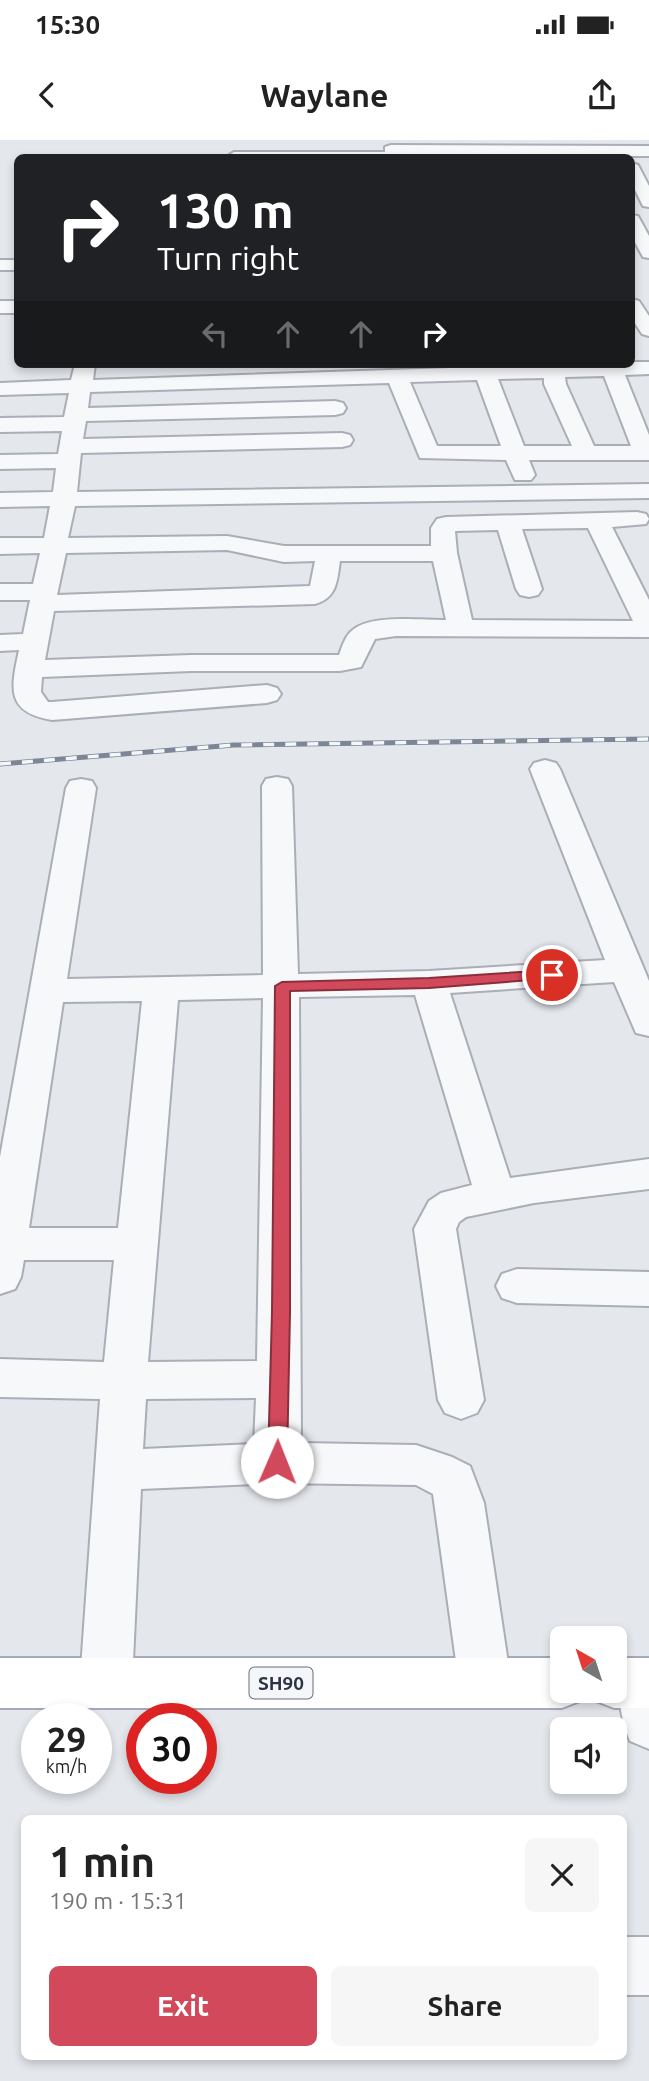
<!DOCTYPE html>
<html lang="en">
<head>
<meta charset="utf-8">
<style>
  :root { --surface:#fff; --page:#f6f6f6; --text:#222; --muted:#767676; --accent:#d1495b }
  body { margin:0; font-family:Ubuntu,sans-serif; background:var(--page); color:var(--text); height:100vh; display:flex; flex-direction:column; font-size:26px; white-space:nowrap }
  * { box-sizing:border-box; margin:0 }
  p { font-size:23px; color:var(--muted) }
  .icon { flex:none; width:38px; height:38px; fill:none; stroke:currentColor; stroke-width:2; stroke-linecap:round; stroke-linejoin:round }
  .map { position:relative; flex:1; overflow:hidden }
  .sheet { position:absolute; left:21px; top:1675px; width:606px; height:245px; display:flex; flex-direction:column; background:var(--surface); border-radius:10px; box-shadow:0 4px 10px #0003 }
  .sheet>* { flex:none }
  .guide { position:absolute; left:14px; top:14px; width:621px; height:214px; border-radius:10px; box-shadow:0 4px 10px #0003; background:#202124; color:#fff; overflow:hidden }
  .needle { width:46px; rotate:321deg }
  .buttons { position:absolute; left:550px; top:1486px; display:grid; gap:14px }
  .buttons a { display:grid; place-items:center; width:77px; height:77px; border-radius:10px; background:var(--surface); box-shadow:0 4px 10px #0003; font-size:35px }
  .speed { position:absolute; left:21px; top:1563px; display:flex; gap:14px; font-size:35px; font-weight:700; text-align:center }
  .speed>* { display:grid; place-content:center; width:91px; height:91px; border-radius:50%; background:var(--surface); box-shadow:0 4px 10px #0003; line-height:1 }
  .speed small { font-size:18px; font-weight:400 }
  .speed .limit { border:10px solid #d22; background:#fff; color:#111 }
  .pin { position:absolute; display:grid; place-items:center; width:60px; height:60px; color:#fff; margin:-30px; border:4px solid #fff; border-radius:50%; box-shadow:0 2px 7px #0007 }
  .me { position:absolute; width:77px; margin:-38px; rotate:1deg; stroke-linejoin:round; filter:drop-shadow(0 0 5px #0008) }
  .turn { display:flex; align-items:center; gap:24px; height:147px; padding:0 28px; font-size:32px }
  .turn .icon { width:91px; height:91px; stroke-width:2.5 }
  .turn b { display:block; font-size:49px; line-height:60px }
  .lanes { display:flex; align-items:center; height:66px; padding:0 28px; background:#0003; justify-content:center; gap:35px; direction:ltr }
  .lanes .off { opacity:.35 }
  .round { display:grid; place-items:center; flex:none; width:74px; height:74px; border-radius:10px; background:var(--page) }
  .head { display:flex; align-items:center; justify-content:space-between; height:119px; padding:0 28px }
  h1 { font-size:42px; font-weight:700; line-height:52px }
  .primary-button { display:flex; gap:14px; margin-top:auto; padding:14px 28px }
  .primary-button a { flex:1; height:80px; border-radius:10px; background:var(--accent); color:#fff; font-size:28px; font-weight:700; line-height:80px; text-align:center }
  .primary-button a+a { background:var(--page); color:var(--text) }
  .status { display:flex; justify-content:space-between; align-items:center; height:49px; padding:0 35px; background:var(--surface); direction:ltr }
  .status svg { height:19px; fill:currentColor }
  header { display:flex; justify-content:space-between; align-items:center; height:91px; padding:0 28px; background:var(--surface); font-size:32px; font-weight:700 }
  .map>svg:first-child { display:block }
</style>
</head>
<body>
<div class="status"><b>15:30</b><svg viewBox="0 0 49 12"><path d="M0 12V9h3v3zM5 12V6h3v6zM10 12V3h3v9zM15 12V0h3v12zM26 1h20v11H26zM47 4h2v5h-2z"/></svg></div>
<header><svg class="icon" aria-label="back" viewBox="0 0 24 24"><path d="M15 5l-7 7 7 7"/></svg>Waylane<svg class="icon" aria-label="share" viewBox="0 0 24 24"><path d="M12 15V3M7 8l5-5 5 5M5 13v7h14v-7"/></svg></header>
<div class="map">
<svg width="649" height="1941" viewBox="0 0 649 1941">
  <rect width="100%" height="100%" fill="#e4e7ec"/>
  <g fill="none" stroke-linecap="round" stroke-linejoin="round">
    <defs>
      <path id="minor" d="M391,5L649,6V16L226,17L234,12H385V7Z
        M632,23L638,25L649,46V67L643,66L632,44Z
        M632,75L638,76L649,96V118L643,117L632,97Z
        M0,120H18V130H0Z
        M632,159L639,161L649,176V196L642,194L632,179Z
        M0,161H18V173H0Z
        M632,222H649V234L625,235L649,295V320H529L535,335L531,340H515L506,320L420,318L389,243L90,252L88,268L335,261L343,263L346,268L343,273L335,275L86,281L83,299L342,293L350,295L353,300L350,305L342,307L81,313L77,352L649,344V358L75,366L68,398L227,396L284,406H431V388L437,379L446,377L637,372L646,374L649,379L646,384L612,387L649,460V497L396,496L375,499L361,527L340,531H191L42,537L41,552L48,562H52L267,545L277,548L281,554L277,560L267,563L52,580C5,572 11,548 19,510L0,511V495L23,494L30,460H0V444H33L40,413L0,414V398H44L50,366L0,367V353L53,352L56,328L0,329V315L58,314L62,291L0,292V278L64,277L69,253L0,255V243L71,240L75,224H95L93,240ZM604,236L631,306H594L566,244L565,237ZM544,238V244L572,306H524L498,239ZM477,240L501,306H437L410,242ZM588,388L633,481L472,480L457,413L455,391L498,390L516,449L520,455L529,457L538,455L542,449L522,389ZM227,410L284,422L315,421L310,446L57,455L66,413ZM340,421H433L446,480C422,480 377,475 357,487C346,493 343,504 339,515H191L45,520L54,471L315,464C337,458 337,441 340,421Z
        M545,620L556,623L560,629L649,841V896L636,893L614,842L450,853L510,1038L649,1019V1049L534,1063L466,1077L459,1082L456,1089L484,1260L477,1273L461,1279L445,1273L438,1260L414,1089L429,1061L441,1053L472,1045L415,855L299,857L301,1303L416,1305L452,1317L470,1326L484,1363L511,1543L503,1561L485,1568L467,1561L459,1543L433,1354L416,1345L277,1343L141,1349L132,1543L124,1561L106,1568L88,1561L80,1543L100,1259L0,1257V1219L104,1222L114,1120H24L21,1137L15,1149L0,1154V1017L66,648L70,641L81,639L92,641L96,648L67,839L263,835L262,646L266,639L277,637L288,639L292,646L298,834L429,831L605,820L530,629L534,623ZM263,858L257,1221L148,1222L178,860ZM142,861L118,1088H29L63,862ZM256,1258L254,1304L143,1309L146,1259Z
        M517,1129L649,1132V1166L517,1163L502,1158L496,1146L502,1134Z
        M644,1518L649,1520V1609L630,1601C620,1576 615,1551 626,1525Z
        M623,1797H649V1855H623Z"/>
      <path id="major" d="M0,1518H562V1550H585L580,1561L562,1568H0Z
        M614,1518H649V1568H614L596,1561L591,1550H614Z"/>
    </defs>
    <use href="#minor" stroke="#a9aeb7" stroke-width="4"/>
    <use href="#major" stroke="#a3abb8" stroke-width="4"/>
    <use href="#minor" fill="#f7f8fa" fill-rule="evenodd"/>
    <use href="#major" fill="#fff" fill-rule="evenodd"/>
    <defs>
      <path id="rail" d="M0,624L234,605L649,599"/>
    </defs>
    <use href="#rail" stroke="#7d8696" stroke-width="5"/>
    <use href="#rail" stroke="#f4f6f9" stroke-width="3.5" stroke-dasharray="11" stroke-linecap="butt"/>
  </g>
  <path fill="#d1495b" stroke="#882f3b" stroke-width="2" d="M552,830L557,831L559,835L557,838L429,848L290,851V1172L287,1322L284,1328L277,1331L271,1328L268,1322L272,1172L275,846L282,842L429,838Z"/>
  <g text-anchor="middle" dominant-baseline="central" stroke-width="7" stroke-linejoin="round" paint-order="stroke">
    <rect fill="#f4f6f9" stroke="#676e7b" stroke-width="2" x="249.5" y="1527.5" width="63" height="31" rx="5"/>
    <g font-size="19" font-weight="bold" fill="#2b3445">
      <text x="281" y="1543">SH90</text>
    </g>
  </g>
</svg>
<div class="buttons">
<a><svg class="needle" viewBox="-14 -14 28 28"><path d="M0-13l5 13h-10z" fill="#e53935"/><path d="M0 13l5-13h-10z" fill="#767676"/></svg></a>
<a><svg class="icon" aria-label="sound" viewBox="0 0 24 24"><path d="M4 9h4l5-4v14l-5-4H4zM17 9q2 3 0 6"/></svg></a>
</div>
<div class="speed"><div>29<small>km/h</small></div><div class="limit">30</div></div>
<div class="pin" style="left:552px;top:835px;background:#d93025"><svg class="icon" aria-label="arrive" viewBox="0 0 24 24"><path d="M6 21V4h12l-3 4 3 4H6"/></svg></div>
<svg class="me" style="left:277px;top:1322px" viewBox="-20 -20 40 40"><circle r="19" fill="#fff"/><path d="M0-13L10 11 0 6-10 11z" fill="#d1495b"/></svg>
<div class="guide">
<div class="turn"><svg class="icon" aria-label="right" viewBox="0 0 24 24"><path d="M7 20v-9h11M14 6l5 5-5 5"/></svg><div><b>130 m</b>Turn right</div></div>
<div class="lanes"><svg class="icon off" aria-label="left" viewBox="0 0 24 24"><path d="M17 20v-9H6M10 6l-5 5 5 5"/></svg><svg class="icon off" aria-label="ahead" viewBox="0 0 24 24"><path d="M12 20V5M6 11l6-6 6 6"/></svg><svg class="icon off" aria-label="ahead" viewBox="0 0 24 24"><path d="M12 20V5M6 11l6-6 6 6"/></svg><svg class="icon" aria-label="right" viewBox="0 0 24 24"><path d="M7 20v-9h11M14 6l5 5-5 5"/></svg></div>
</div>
<section class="sheet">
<div class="head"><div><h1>1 min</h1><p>190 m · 15:31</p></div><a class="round"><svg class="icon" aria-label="close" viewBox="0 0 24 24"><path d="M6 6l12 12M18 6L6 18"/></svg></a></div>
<div class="primary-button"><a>Exit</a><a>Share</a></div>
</section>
</div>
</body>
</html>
